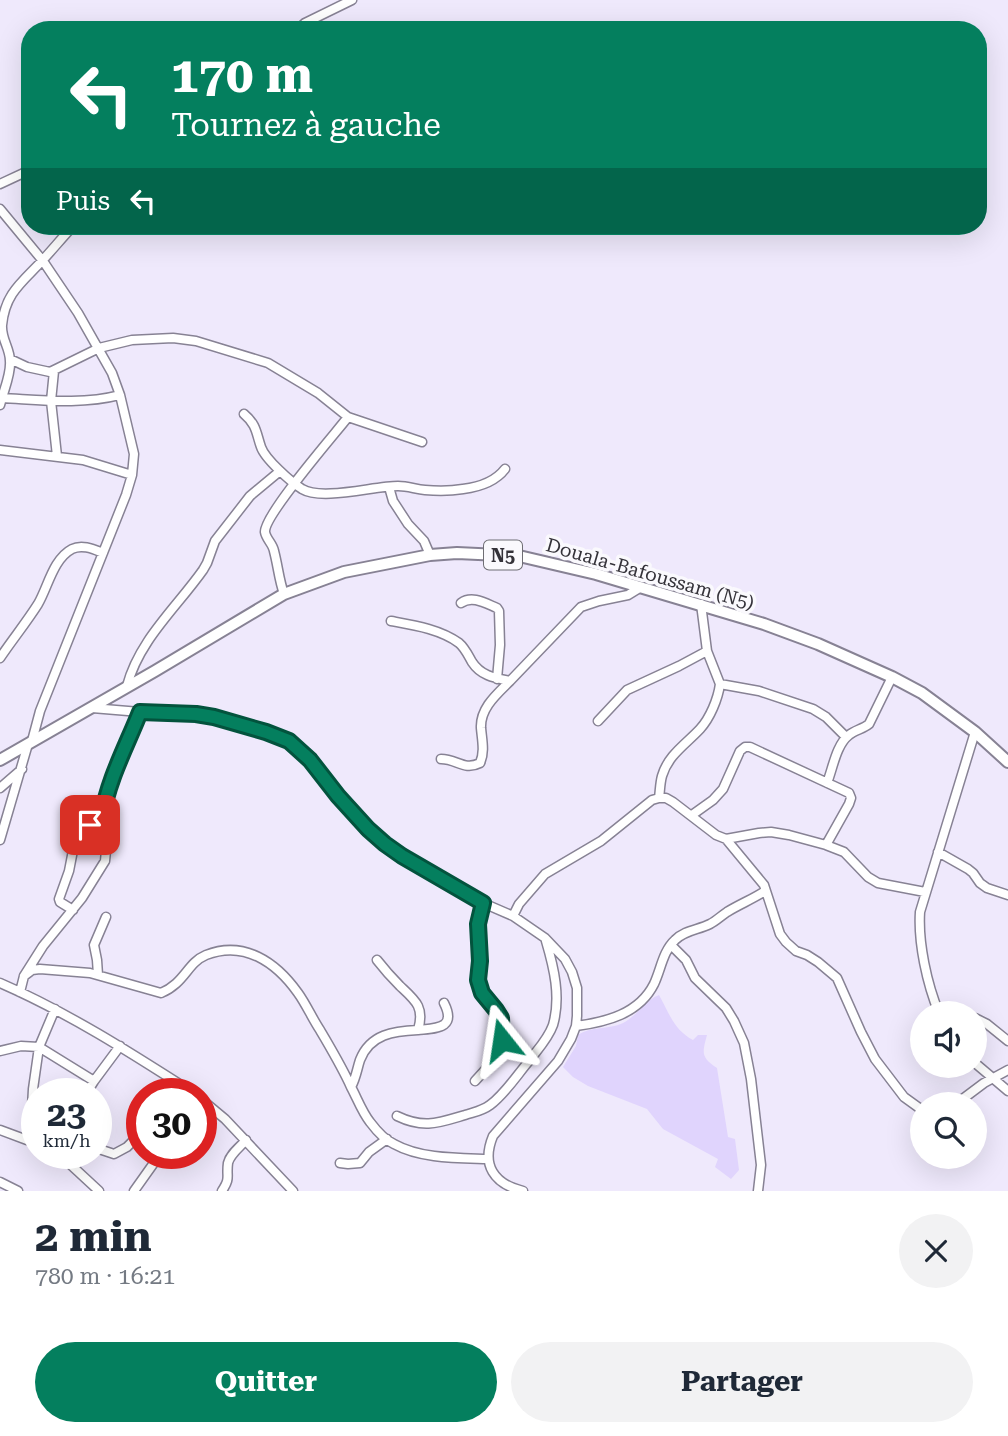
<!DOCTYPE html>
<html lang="fr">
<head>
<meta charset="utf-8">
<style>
  :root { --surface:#fff; --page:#f2f2f3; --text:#1f2937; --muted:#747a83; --accent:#047f5e }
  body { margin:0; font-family:"Roboto Serif",serif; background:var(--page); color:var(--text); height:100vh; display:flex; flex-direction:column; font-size:26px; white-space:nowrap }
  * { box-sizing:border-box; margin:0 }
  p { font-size:23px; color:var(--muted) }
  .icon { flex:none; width:38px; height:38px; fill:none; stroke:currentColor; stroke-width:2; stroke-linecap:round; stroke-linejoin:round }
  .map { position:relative; height:1191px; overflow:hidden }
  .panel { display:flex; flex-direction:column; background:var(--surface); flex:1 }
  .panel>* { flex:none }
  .guide { position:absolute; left:21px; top:21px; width:966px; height:214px; border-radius:28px; box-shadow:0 7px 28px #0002; background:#047f5e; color:#fff; overflow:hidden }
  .tools { position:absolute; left:910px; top:1001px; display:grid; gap:14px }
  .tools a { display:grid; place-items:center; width:77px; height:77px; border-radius:50%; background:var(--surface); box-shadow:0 7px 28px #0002; font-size:35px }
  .speed { position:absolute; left:21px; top:1078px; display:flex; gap:14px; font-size:35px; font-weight:700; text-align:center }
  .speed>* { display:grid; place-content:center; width:91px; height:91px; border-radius:50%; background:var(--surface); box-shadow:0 7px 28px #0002; line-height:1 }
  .speed small { font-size:18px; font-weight:400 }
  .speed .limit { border:10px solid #d22; background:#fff; color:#111 }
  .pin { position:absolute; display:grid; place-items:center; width:60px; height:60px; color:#fff; margin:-30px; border-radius:14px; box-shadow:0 4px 10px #0006 }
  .me { position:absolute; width:77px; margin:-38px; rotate:345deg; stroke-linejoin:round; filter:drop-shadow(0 0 5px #0008) }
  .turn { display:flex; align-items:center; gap:24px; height:147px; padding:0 35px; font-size:32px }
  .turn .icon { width:91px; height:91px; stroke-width:2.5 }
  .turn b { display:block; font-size:49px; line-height:60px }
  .then { display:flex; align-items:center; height:66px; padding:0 35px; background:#0003; gap:14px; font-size:26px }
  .round { display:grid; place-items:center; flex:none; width:74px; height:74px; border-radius:37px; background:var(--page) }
  .headline { display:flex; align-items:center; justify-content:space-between; height:119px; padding:0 35px }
  h1 { font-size:42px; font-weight:700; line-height:52px }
  .cta { display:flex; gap:14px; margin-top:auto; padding:14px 35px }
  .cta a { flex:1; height:80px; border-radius:42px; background:var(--accent); color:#fff; font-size:28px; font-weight:700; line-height:80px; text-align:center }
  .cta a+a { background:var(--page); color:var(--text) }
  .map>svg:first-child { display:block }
</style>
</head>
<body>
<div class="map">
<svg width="1008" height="1191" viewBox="0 0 1008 1191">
  <rect width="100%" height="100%" fill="#efe9fc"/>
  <path fill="#e0d4fd" d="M659,995C669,1013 674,1030 693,1040L698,1035H707C702,1054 701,1057 717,1068L728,1137L735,1139L739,1170L731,1179L715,1167L718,1159L663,1129L647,1109L588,1086L573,1077L563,1067L576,1046L578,1035C591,1026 608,1030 623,1023C638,1015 644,1001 659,995Z"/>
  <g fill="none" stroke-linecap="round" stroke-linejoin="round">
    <defs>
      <path id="minor" d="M297,30L305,23L352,0
        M0,184L30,170
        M0,209L43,261L78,313L112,373L120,395L134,454L132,475L126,495L40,711L32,741
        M10,359L27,367L50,372L99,348L132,340L173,338L196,341L268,363L318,393L348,417L422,442
        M54,371L51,401L57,456
        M2,398C5,387 11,373 10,361C10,348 1,339 2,325C5,294 21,283 41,262C52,250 62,238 73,226
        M0,405L2,398C42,400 81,405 120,395
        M244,414C257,425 256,433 261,447C265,459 291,482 302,489C322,501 374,486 398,486C408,486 415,489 425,490C437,491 451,491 463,489C479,487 495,482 505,469
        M0,450L83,460L132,475
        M389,487L393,501L408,524L424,541L430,555
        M284,594C279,580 278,566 274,551C273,544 266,539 265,532C264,515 334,435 348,417
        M461,603C472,595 485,603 497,608L499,611L500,645L497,679
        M391,621C413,625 440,629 459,643C465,648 468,655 472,662C481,676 495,678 510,681L581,607L599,601L628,595L641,587
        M0,658C12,640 26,623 38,604C48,587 53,559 72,549C82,544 93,549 103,553
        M720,684L759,691L813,709L826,717L846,737
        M127,686C139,640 177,607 203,570L207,563L215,541L250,496L280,471
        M92,708L140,712L196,714L214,717L266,732L289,741L310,759L338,796L367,829L385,844L402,856L483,903L513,916L545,938L565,959L572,972L577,988V1016L576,1026L571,1039L558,1061L493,1136C481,1165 494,1184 523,1191
        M598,721L627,690L679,666L707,651
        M441,759C457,759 464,771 480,763C485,752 482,740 481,728C480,708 497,694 510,681
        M827,783C833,768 836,745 849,735C855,730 863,729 869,724L892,677
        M0,788L22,769
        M659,798C660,791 660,783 662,776C668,755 686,744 700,729C710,718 718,699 720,684L707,651L701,604
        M692,815L713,800L723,789L740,751L745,747H750L849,793L851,798L849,804L826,845
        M726,839L764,885L780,934L786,942L796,951L807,955L818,962L837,978L861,1032L875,1059L904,1097L922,1110
        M0,840L28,744
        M938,852L968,869L973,873L980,883L987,888L1008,895
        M73,910L60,902L59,899L69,871L75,840L84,829L102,817
        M513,916L519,904L545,874L601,841L652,800L659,798H666L673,802L716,835L726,839L759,833L771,832L789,835L826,845L844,852L868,877L878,883L925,892
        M671,945L686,960L695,978L726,1008L734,1021L744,1043L751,1079L761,1165L758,1191
        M377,960C384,969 392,978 400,986C415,1000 425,1007 418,1030C394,1031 370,1034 360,1060C357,1069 356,1078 351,1087C357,1098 362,1112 370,1122C376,1130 385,1140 394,1144C421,1159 458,1158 488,1159
        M98,975L97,960L94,945L106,917
        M24,976L32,970L40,969L90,973L161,993C185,983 187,963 206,955C244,940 276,962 298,993C306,1004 312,1018 320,1030C331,1049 342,1067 351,1087
        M0,983C69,1013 131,1053 195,1094
        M20,992L24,976L43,946L82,898L105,861L107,840L102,817L105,800L111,781L140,712
        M939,1013C927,984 918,943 920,912L975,732
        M975,1018L987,1024L1008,1041
        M576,1026C606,1022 639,1014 654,984C661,969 663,951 675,940C685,930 698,930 710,924C716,921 721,916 727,912C740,904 753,899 765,891
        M418,1030C436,1028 457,1029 444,1003
        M0,1051L21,1046L39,1047L94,1081
        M975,1063L1008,1091
        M475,1081L496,1058L501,1048L502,1040L501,1018L496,1010L482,993L478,980L480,961L478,924L483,903
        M86,1094L94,1081L120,1046
        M201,1099L225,1119L293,1191
        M956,1104L984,1083L1008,1070
        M397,1116C424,1129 438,1123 465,1115C474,1112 482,1111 490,1105C505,1094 517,1075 529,1061C538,1049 548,1039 553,1025C561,997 554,968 546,941
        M0,1130L27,1140L36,1133
        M37,1134L32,1107L33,1089L39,1047L55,1009
        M96,1148L114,1154L127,1147L139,1135
        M58,1153L99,1191
        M340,1163L348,1164L360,1163L369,1152L387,1139
        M0,1182L18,1191
        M134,1191L161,1153
        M222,1191C231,1177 226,1178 228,1163C230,1154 240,1147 246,1140"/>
      <path id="highway" d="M0,760L155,671L284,594L344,572L430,555L457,553L519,556L596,574L764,624L818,644L892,677L922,693L975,732L1008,762"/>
    </defs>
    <use href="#minor" stroke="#878294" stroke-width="11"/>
    <use href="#highway" stroke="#878294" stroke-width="14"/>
    <use href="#minor" stroke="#fff" stroke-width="8"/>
    <use href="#highway" stroke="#fff" stroke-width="10"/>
  </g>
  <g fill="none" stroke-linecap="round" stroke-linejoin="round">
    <defs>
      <path id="route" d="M90,825L102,817C108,780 126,747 140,712L196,714L214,717L266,732L289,741L310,760L338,796L368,829L385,844L402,856L483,903L478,924L480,961L478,980L482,993L496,1010L501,1018L502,1040"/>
    </defs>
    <use href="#route" stroke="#03533d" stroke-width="18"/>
    <use href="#route" stroke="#047f5e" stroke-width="12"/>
  </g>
  <g text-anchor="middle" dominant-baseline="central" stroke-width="7" stroke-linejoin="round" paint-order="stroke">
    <rect fill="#faf9fd" stroke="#6f6e74" stroke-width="2" x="484" y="540.5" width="38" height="29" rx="5"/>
    <g font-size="18" font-weight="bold" fill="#343239">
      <text x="503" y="555">N5</text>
    </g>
    <g font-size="19" fill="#343239" stroke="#faf9fd">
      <text transform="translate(650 574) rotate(16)">Douala-Bafoussam (N5)</text>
    </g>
  </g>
</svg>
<div class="tools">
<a><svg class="icon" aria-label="sound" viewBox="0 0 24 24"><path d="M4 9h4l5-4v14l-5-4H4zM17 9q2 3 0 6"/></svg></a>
<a><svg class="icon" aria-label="search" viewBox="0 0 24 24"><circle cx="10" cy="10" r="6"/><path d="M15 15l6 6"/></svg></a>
</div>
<div class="speed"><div>23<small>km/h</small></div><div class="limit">30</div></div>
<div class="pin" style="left:90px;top:825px;background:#d93025"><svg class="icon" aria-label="arrive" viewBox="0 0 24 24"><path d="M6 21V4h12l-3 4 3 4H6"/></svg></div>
<svg class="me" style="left:502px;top:1040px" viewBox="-20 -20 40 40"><path d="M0-17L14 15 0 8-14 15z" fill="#047f5e" stroke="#fff" stroke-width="4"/></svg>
<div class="guide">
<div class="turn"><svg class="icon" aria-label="left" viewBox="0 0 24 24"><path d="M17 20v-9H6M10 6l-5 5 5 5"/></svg><div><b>170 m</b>Tournez à gauche</div></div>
<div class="then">Puis<svg class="icon" aria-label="left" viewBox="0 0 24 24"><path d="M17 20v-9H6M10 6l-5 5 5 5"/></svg></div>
</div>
</div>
<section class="panel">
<div class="headline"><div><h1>2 min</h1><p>780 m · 16:21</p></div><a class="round"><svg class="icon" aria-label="close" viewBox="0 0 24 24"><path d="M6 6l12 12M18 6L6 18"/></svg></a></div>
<div class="cta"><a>Quitter</a><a>Partager</a></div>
</section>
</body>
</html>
